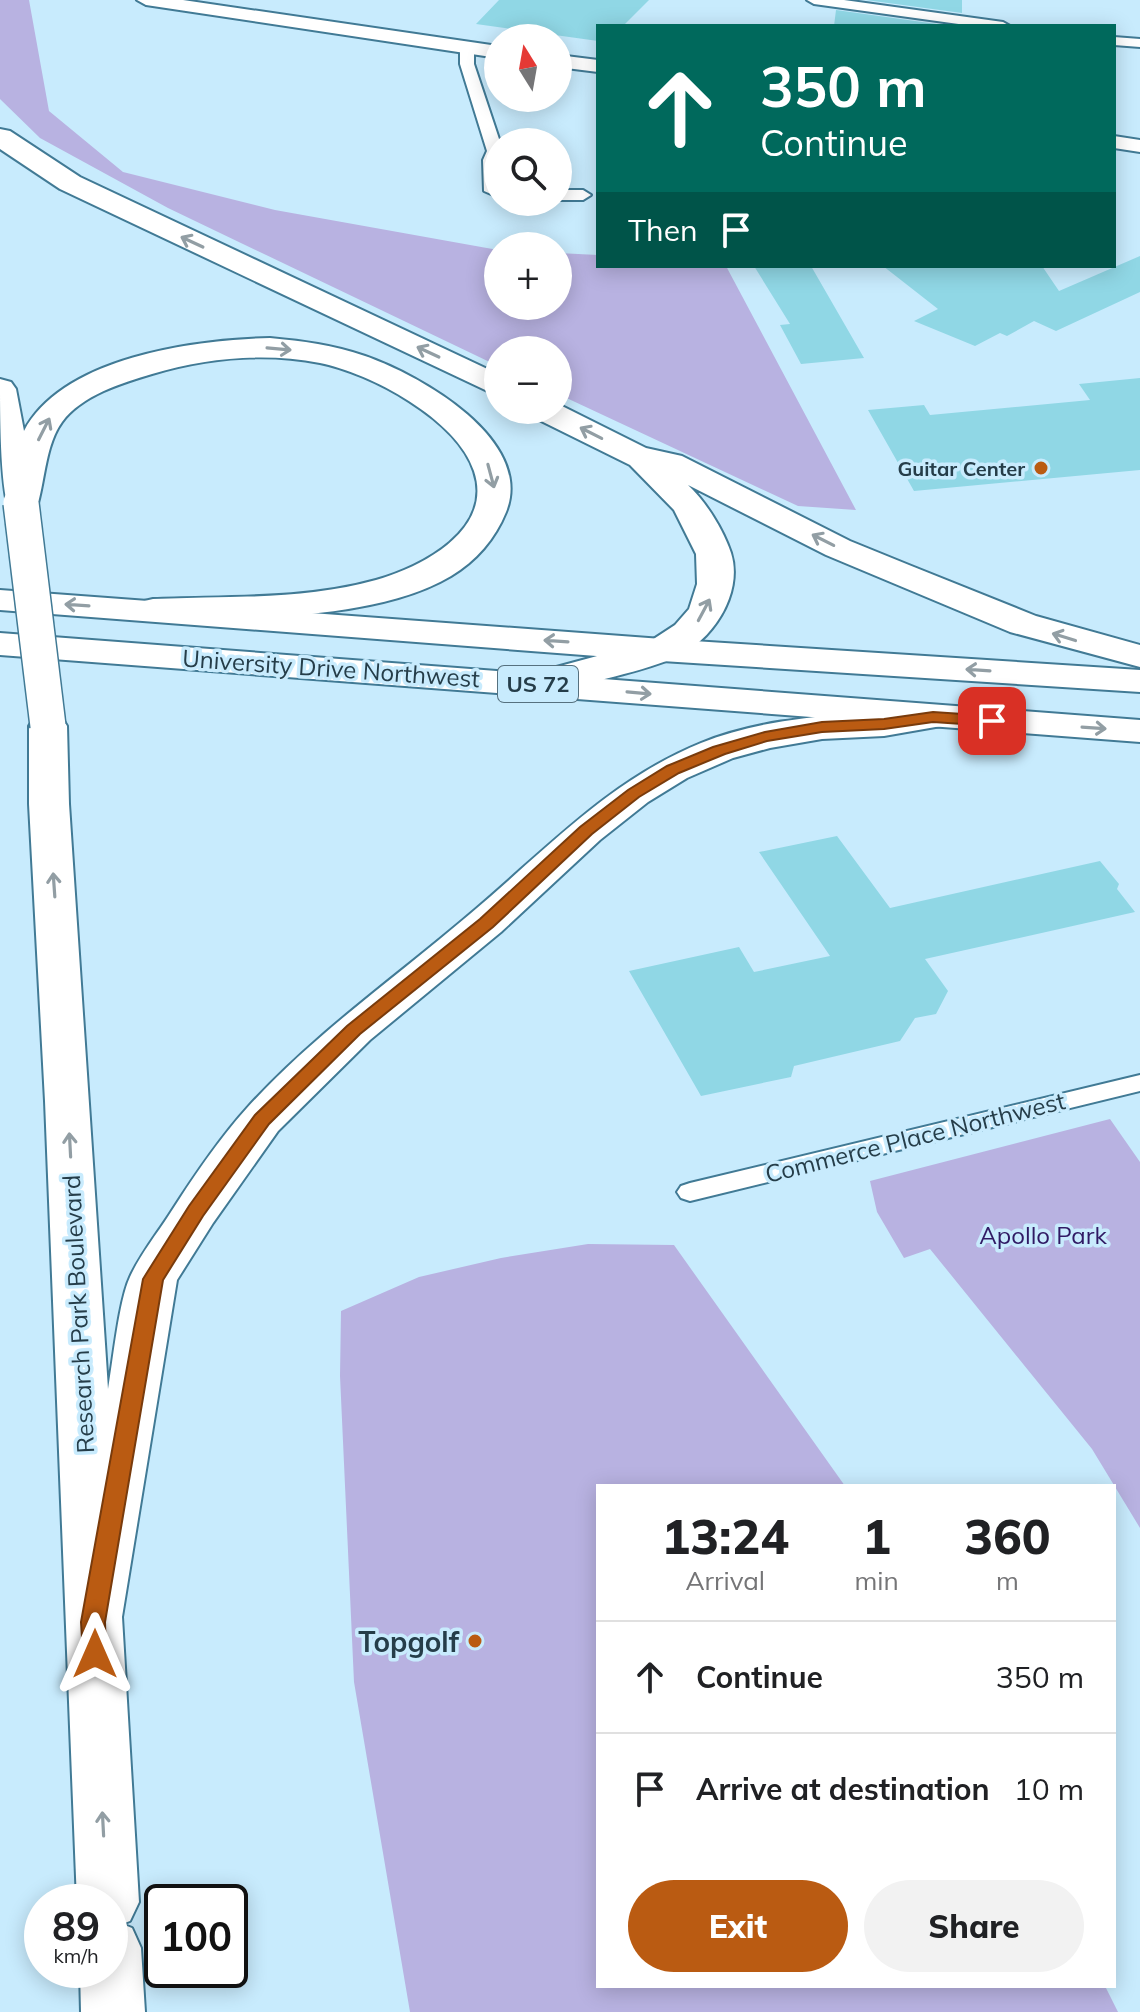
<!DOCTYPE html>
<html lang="en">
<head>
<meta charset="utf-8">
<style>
  :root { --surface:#fff; --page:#f2f2f2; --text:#202124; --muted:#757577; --line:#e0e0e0; --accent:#ba5b12 }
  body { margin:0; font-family:Mulish,sans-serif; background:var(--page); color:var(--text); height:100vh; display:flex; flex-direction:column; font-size:30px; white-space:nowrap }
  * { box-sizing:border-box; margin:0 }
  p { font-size:26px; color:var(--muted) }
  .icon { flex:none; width:44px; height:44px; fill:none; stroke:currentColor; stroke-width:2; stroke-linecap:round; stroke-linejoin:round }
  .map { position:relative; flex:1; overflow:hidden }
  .drawer { position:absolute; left:596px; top:1484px; width:520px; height:504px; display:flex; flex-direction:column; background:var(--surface); border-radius:0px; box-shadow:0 4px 20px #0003 }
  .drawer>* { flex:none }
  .top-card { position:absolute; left:596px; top:24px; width:520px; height:244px; border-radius:0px; box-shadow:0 4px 20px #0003; background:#00695c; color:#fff; overflow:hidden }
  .needle { width:52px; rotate:349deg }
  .fabs { position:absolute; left:484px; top:24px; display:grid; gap:16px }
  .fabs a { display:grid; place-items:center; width:88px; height:88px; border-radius:50%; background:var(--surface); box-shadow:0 4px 20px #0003; font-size:40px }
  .speed { position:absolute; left:24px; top:1884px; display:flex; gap:16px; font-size:40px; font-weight:700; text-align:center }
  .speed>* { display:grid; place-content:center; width:104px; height:104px; border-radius:50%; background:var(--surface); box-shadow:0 4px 20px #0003; line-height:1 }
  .speed small { font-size:20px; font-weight:400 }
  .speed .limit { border:4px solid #111; border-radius:12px; background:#fff; color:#111 }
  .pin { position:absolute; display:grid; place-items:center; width:68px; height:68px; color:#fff; margin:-34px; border-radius:16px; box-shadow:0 4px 12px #0006 }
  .me { position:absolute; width:88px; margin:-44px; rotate:0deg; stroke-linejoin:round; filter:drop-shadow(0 0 6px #0008) }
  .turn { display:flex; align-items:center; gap:28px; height:168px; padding:0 32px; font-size:36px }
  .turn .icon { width:104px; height:104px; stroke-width:2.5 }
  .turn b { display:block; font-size:56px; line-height:68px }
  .then { display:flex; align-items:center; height:76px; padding:0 32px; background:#0003; gap:16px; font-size:30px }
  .eta { display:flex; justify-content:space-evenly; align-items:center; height:136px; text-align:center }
  .eta b { font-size:48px; font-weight:800; line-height:56px }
  .cta { display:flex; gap:16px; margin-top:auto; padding:16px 32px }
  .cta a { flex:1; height:92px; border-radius:48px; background:var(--accent); color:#fff; font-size:32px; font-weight:800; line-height:92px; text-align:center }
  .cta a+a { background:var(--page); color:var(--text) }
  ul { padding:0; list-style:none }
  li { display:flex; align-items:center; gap:24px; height:112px; padding:0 32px; border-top:2px solid var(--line) }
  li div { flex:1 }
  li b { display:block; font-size:30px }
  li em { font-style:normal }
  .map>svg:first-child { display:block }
</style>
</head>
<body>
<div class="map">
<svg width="1140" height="2012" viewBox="0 0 1140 2012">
  <rect width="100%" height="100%" fill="#c8ebfd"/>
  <path fill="#b8b2e1" d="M0,0H29L49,111L123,172L275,210L498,250V306H558V253L598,255V266H726L856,510L798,506L558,394V350H498V366L168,208L40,138L0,99Z
    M1110,1119L1140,1162V1528L1092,1449L930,1249L904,1258L877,1212L870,1181Z
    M588,1244L674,1245L845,1486H598V1986H1105L1118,2012H410L354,1682L340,1376L341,1311L419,1277L501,1258Z"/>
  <path fill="#90d7e5" d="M499,0H649L623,26H598V41L476,24Z
    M866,0H962V13Z
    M836,10L951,26H834Z
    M1140,256V292L1056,331L1034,321L1007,336L1000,333L975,346L914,321L938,309L883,266H1042L1059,291Z
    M754,266H811L864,358L801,364L780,325L790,324Z
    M1140,378V470L914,491L868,410L924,405L930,415L1090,400L1079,384Z
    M837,836L890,908L1100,861L1119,884L1117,889L1135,912L925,959L948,991L936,1014L915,1018L900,1041L794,1066L791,1077L701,1096L629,971L739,947L754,972L830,956L759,852Z"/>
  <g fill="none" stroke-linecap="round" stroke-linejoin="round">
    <defs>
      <path id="minor" d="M807,0H844L1003,22L1010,26H973L814,4Z
        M1114,37L1140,39V47L1114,45Z
        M467,44L474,48V64L500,142L498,197L484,191L483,160L487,151L460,64V48Z
        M558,190H583L591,195L583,200H558Z
        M1140,1075V1091L690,1201L681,1198L677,1192L681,1186L690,1183Z"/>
      <path id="tertiary" d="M137,0H183L498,46V58L146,5Z
        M558,55L598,60V72L558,67Z
        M1114,136L1140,140V152L1114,148Z"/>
      <path id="trunk" d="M0,590L662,639L1140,670V692L662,661L0,610Z
        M0,633L1140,720V742L0,655Z"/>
      <path id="motorway" d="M0,129L10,131L80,177L498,374V396L60,189L0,149Z
        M270,338C302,341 334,345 365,356C420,375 535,440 506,512C495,539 476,561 451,576C373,622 242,617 153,621L140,618L135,610L140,602L153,599C227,596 305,600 376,580C422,567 494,530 474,471C457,419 370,373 320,363C264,352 206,358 152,374C122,383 82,395 62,422C46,444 45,478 38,503L33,510L21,513L9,510C0,485 0,412 0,379L11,382L16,389L24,431C63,357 194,340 270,338Z
        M558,404L646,448L682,456L850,541L909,565L1036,616L1140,645V667L1010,632L826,555L688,485C706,502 723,529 731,553C744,594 711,643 674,658C635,674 577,685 536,695L523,692L517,684L523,676L649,642L675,625L689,609L697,584L696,554L674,510L630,465L533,417L529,410H558Z
        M933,705L947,709L952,717L947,725L884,736L822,739L770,748L733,758L687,778L648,802L600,840L501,932L370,1040L278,1131L213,1223L177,1280L122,1617L139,1902L130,1921L122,1924L132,1928L141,1948L145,2012H81L80,1970H110V1902H77L45,1101L29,804V726L34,718L48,714L62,718L67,726L69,804L108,1389C113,1361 119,1300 130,1277C140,1255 156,1235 169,1215C192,1179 218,1140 247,1108C313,1035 395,978 470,914C545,851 608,781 701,743C775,713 856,716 933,705Z"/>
    </defs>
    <use href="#minor" stroke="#417a95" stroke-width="4"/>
    <use href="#tertiary" stroke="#417a95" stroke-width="4"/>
    <use href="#trunk" stroke="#417a95" stroke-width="4"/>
    <use href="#motorway" stroke="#417a95" stroke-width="4"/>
    <use href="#minor" fill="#fff" fill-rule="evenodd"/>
    <use href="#tertiary" fill="#fff" fill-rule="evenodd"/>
    <use href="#trunk" fill="#fff" fill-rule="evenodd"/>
    <use href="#motorway" fill="#fff" fill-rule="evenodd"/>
    <defs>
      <path id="motorway-bridge" d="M21,503L48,726"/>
    </defs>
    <use href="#motorway-bridge" stroke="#417a95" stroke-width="38" stroke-linecap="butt"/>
    <use href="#motorway-bridge" stroke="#fff" stroke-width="35"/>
  </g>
  <defs><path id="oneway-shaft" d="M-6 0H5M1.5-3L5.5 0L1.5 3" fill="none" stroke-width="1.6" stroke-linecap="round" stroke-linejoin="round" transform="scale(2)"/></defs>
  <g stroke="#929ea4">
    <use href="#oneway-shaft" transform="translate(192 242) rotate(-155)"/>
    <use href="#oneway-shaft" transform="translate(279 349) rotate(5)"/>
    <use href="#oneway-shaft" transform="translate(428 352) rotate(-155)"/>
    <use href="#oneway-shaft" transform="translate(44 429) rotate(-63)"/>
    <use href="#oneway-shaft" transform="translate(591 433) rotate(-153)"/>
    <use href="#oneway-shaft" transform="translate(491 476) rotate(75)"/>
    <use href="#oneway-shaft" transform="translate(823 540) rotate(-153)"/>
    <use href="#oneway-shaft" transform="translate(77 605) rotate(-176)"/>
    <use href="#oneway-shaft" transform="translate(704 610) rotate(-62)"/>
    <use href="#oneway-shaft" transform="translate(1064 637) rotate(-163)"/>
    <use href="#oneway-shaft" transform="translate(556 641) rotate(-176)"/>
    <use href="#oneway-shaft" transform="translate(978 670) rotate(-176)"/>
    <use href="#oneway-shaft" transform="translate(639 693) rotate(5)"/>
    <use href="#oneway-shaft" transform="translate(1094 728) rotate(4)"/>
    <use href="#oneway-shaft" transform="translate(54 885) rotate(-94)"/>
    <use href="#oneway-shaft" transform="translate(70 1145) rotate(-93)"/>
    <use href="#oneway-shaft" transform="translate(103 1824) rotate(-93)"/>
  </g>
  <path fill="#ba5b12" stroke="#793b0c" stroke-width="2" d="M933,712L992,716L1000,721L992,726L933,722L884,729L822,732L767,741L725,754L679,773L639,797L592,834L493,927L360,1034L269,1124L203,1216L163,1280L105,1622L106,1654L103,1660L95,1663L86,1660L83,1654L81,1622L143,1279L189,1206L255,1115L347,1026L480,919L580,827L628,790L667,766L713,747L765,732L822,722L884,719Z"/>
  <g fill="#ba5b12" stroke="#c8ebfd" stroke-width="3">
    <circle cx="1041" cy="468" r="8"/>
    <circle cx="475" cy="1641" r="8"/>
  </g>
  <g text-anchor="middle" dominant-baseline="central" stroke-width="7" stroke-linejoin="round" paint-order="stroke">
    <g font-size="20" font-weight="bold" fill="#253d49" stroke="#c8ebfd" text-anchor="end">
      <text x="1025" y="468">Guitar Center</text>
    </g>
    <rect fill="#c8ebfd" stroke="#56717f" stroke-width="2" x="498" y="666" width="80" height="36" rx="6"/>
    <g font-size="22" font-weight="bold" fill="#253d49">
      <text x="538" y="684">US 72</text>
    </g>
    <g font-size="24" fill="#253d49" stroke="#c8ebfd">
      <text transform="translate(331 668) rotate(4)">University Drive Northwest</text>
      <text transform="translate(915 1137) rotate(-14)">Commerce Place Northwest</text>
      <text transform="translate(78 1314) rotate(-93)">Research Park Boulevard</text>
    </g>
    <g font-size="24" fill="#301a64" stroke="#c8ebfd">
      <text x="1043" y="1235">Apollo Park</text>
    </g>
    <g font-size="28" font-weight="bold" fill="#253d49" stroke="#c8ebfd" text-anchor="end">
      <text x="459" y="1641">Topgolf</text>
    </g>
  </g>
</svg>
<div class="fabs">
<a><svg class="needle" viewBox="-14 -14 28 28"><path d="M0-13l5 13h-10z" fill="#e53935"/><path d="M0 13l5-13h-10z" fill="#757577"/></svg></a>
<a><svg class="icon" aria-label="search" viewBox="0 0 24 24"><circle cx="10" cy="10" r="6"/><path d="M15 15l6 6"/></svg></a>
<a>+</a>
<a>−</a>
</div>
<div class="speed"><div>89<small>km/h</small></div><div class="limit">100</div></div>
<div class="pin" style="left:992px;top:721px;background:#d93025"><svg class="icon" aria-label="arrive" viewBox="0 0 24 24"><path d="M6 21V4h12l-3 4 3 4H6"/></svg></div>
<svg class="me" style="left:95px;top:1654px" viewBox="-20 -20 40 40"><path d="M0-17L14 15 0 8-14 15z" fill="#ba5b12" stroke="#fff" stroke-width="4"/></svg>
<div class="top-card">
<div class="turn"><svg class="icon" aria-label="ahead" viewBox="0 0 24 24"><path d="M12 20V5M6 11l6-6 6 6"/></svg><div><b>350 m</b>Continue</div></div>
<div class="then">Then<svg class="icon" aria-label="arrive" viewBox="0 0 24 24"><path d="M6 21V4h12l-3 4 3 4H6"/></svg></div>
</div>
<section class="drawer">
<div class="eta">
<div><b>13:24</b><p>Arrival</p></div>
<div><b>1</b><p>min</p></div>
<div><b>360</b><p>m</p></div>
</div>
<ul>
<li><svg class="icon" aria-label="ahead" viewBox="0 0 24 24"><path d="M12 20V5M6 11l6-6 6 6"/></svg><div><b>Continue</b></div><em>350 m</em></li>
<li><svg class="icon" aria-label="arrive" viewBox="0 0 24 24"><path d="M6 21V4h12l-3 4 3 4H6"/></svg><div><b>Arrive at destination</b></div><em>10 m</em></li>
</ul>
<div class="cta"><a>Exit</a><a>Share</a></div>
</section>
</div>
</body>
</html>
